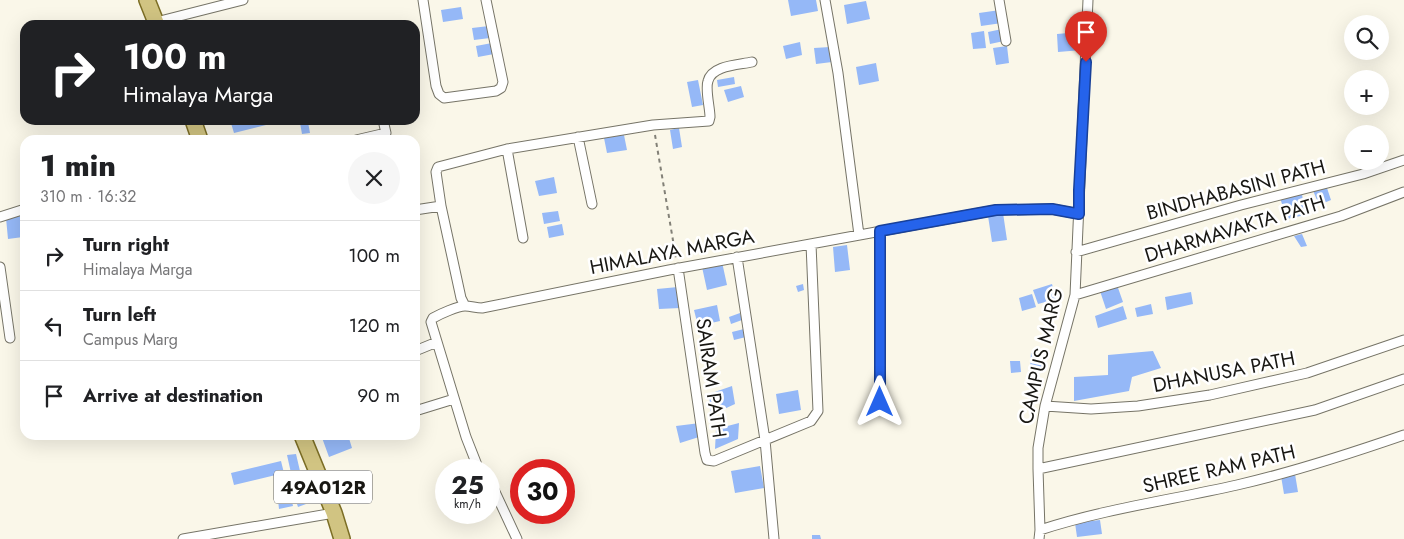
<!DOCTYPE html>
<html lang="en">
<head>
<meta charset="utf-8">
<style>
  :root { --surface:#fff; --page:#f6f6f6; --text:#202124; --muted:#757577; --line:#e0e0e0 }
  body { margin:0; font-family:Jost,sans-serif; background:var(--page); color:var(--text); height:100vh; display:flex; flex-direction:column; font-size:19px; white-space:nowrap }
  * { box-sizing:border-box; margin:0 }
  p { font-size:16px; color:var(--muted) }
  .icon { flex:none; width:28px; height:28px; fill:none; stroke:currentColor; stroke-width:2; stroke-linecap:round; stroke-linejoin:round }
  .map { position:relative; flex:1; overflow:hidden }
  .side { position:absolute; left:20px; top:135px; width:400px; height:305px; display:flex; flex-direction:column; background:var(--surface); border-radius:15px; box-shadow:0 5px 20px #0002 }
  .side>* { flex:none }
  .top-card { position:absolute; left:20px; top:20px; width:400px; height:105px; border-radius:15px; box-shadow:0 5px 20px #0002; background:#202124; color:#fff; overflow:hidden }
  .fabs { position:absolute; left:1344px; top:15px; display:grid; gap:10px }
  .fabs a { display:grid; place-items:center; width:45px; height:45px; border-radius:50%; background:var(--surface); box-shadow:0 5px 20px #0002; font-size:25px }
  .speed { position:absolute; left:435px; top:459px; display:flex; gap:10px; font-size:25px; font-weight:700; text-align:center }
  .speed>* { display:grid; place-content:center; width:65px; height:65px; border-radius:50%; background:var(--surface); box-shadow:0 5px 20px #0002; line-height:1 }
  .speed small { font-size:12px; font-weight:400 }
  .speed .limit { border:8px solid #d22; background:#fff; color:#111 }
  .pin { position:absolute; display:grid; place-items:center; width:42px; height:42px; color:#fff; margin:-51px -21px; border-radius:50% 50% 50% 0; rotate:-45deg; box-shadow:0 0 5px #0007 }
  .pin .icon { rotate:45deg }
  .me { position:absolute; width:55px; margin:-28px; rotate:0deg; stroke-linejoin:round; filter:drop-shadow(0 0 4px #0008) }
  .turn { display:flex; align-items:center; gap:18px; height:105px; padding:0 20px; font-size:22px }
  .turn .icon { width:65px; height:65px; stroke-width:2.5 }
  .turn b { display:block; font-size:35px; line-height:42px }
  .round { display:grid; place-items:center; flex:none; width:52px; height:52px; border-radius:26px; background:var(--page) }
  .head { display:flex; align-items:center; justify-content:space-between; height:85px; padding:0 20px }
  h1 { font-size:30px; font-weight:800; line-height:38px }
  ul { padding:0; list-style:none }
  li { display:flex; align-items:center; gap:15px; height:70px; padding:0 20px; border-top:1px solid var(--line) }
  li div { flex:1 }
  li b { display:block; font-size:19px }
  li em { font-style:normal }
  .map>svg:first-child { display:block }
</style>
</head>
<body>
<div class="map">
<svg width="1404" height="539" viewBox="0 0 1404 539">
  <rect width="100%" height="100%" fill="#faf7e9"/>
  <path fill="#95b8f7" d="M788,0H816L818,11L791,16Z
    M866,1L870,19L847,24L844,5Z
    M461,7L463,19L443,22L441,10Z
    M1000,10L1002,23L981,26L979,13Z
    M489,26L490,38L474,40L472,28Z
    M1002,29L1004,41L990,44L988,32Z
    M984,31L986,48L973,49L971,33Z
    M1080,32L1082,50L1058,52L1057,34Z
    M800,42L802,55L786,59L783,46Z
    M492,43L494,54L478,57L476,46Z
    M1007,46L1009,63L996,65L993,48Z
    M830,47L832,62L816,64L814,48Z
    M876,63L879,81L859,85L856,67Z
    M734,77L735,84L718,87L717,80Z
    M698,80L703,105L692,107L687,82Z
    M741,86L744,97L728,102L724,90Z
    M230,120H273L274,123L234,133Z
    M308,122L310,133L302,134L300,123Z
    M679,128L682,147L673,149L670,130Z
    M624,135L627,150L607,153L604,138Z
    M1384,159L1386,164L1374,169L1372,163Z
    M554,177L557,193L539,196L535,181Z
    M1326,185L1331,200L1319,205L1312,188Z
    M1302,194L1305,215L1287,219L1280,198Z
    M558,211L560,221L544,224L542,213Z
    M1003,213L1007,240L992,242L988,216Z
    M21,216L23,237L8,239L6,218Z
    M562,224L564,235L549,238L547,227Z
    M1302,234L1307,246L1301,247L1294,236Z
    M847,245L850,270L835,272L833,247Z
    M722,262L727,285L707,290L702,267Z
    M803,284L804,290L798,292L796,286Z
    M1052,284L1056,299L1038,304L1033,290Z
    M1117,285L1123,302L1106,309L1100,291Z
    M678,287L680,308L659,309L657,289Z
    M1191,292L1193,304L1167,310L1165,297Z
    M1032,294L1036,307L1022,311L1019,298Z
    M1151,304L1153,314L1137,317L1135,308Z
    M717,305L720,321L698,326L694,310Z
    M1123,306L1127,319L1098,328L1095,316Z
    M740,313L742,320L731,324L729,317Z
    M744,329L746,337L734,340L732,332Z
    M1153,351L1161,368L1132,377L1129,391L1074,401V377L1108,375V355Z
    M1031,353L1046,354L1045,372L1030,371Z
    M1010,361H1020L1021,372L1011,373Z
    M732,386L735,404L711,415L709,394Z
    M798,390L801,410L779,414L776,394Z
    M700,423L699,437L680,443L676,426Z
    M739,423L738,439L715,449L716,429Z
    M321,435H348L352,448L329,457Z
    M296,454L300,471L291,473L287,455Z
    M281,461L284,473L234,485L231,473Z
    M760,466L764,488L735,493L731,471Z
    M1295,474L1298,492L1284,494L1281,476Z
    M309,487L314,501L298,507L293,492Z
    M291,497L293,506L279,509L278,500Z
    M1100,520L1102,534L1077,537L1075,523Z
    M812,535H820L821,539H812Z"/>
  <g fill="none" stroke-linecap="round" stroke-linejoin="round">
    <defs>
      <path id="street" d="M423,0L436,86L439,94L444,98L496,91L501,88L503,82L486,0
        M825,0L838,73L859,235
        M999,0L1006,41
        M156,22L243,0
        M578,137L592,204
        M356,140L386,133L383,120
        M507,149L523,238
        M441,206L461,298L465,306
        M415,210L441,206L436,172L438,167L507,149L653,125L709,121L710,117C710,108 705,89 708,81C712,65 739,65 752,62
        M0,217L25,209
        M1076,252L1241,205L1363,174L1404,160
        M737,257L765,440L774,539
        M0,267L10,338
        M678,268L705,453L707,460L714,461L811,421L818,411L811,244
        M1075,295L1341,216L1404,192
        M415,351L437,342
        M880,402V231
        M1045,406L1091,409L1138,406L1210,395L1307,373L1404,340
        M415,411L454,399
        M1038,469L1315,410L1404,379
        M481,470L477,465L466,437L431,322L433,318C440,314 458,306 465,306C471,306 476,308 482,308L669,270L996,210L1052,209L1079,214
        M489,479L517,539
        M1040,530C1104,509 1171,500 1237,485C1294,472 1349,454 1404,435
        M183,539L334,513
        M1039,539L1040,530L1038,469V448L1045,406L1075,295L1088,0"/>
      <path id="primary" d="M147,0L157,25
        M193,120L200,140
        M302,435L334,513L342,539"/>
    </defs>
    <use href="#street" stroke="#767467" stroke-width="11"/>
    <use href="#primary" stroke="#7c6e25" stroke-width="18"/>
    <path stroke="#828077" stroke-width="2" stroke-dasharray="4 4" stroke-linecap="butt" d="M655,135L676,258"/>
    <use href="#street" stroke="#fff" stroke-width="9"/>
    <use href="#primary" stroke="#d1c482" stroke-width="15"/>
  </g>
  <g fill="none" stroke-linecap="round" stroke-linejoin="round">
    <defs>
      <path id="route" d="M880,402V231L996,210L1052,209L1079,214V190L1086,62"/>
    </defs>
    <use href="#route" stroke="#184099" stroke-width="12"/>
    <use href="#route" stroke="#2563eb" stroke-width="9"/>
  </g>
  <g text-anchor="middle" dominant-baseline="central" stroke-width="5" stroke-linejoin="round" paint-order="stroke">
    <rect fill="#fff" stroke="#5d5d5a" stroke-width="1" x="274" y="470.5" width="98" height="33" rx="4"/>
    <g font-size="19" font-weight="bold" fill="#181713">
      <text x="323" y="487">49A012R</text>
    </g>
    <g font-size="20" fill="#181713" stroke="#fff">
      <text transform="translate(1236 190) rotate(-15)">BINDHABASINI PATH</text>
      <text transform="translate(1235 229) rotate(-17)">DHARMAVAKTA PATH</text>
      <text transform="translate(672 252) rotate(-11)">HIMALAYA MARGA</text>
      <text transform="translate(1041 356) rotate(-77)">CAMPUS MARG</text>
      <text transform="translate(1224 372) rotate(-11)">DHANUSA PATH</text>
      <text transform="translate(711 378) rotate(82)">SAIRAM PATH</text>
      <text transform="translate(1219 469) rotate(-13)">SHREE RAM PATH</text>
    </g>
  </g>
</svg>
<div class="fabs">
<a><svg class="icon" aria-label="search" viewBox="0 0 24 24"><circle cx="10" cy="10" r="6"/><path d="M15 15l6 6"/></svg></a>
<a>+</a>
<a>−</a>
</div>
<div class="speed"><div>25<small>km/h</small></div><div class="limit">30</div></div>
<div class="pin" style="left:1086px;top:62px;background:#d93025"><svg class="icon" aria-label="arrive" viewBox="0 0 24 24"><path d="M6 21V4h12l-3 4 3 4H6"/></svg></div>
<svg class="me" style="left:880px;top:402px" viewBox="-20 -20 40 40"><path d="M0-17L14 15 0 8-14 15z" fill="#2563eb" stroke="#fff" stroke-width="4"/></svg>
<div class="top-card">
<div class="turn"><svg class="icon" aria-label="right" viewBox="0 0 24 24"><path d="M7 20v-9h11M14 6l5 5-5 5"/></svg><div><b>100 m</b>Himalaya Marga</div></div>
</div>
<section class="side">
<div class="head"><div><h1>1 min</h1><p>310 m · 16:32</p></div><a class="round"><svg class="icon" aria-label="close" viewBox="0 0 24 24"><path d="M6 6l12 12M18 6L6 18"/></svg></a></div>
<ul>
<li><svg class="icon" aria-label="right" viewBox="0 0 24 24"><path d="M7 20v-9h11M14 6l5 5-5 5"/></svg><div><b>Turn right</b><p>Himalaya Marga</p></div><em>100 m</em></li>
<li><svg class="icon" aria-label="left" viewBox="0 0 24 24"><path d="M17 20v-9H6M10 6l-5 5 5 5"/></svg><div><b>Turn left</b><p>Campus Marg</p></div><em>120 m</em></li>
<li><svg class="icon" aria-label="arrive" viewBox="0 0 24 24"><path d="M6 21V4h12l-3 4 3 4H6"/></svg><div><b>Arrive at destination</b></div><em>90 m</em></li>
</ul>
</section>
</div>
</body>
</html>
